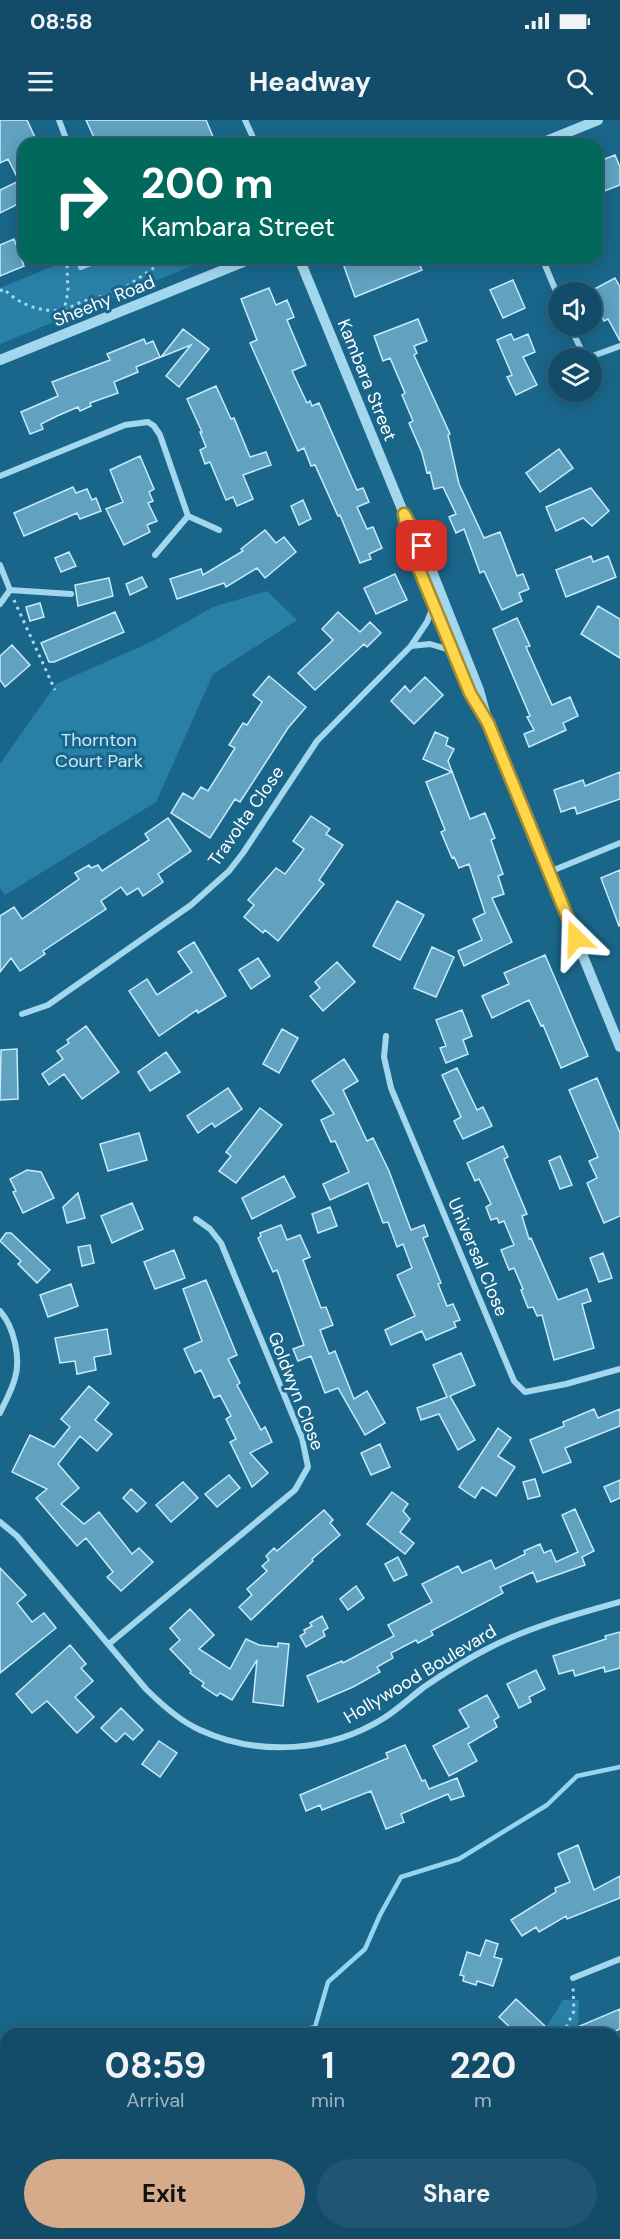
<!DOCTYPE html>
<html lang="en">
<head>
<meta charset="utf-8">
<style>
  :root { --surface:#134c68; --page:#205671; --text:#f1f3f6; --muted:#9db4c0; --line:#32637c; --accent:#d6ab8b }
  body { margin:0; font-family:"DM Sans",sans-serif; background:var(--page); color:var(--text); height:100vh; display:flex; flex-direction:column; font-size:22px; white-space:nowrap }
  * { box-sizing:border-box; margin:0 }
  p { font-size:20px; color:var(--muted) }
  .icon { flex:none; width:33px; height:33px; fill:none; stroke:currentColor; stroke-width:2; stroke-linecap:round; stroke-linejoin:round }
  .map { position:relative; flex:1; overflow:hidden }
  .panel { position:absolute; left:0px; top:1908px; width:621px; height:212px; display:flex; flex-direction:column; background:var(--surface); border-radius:18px 18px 0 0; box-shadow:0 3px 15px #0003,0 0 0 2px var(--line) }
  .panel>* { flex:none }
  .guide { position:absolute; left:18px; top:18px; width:585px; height:126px; border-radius:18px; box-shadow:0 3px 15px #0003,0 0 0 2px var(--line); background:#00695c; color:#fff; overflow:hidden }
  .controls { position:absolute; left:548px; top:162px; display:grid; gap:12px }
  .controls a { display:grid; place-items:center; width:54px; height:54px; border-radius:50%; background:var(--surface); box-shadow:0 3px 15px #0003,0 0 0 2px var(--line); font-size:30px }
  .pin { position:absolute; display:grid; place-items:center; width:51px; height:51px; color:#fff; margin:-26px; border-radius:12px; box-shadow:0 3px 9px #0006 }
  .me { position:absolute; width:66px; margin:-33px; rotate:338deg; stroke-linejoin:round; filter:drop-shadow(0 0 4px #0008) }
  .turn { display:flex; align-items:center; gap:21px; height:126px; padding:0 24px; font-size:27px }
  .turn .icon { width:78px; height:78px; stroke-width:2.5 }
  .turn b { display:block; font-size:42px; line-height:51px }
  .eta { display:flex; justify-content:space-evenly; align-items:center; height:102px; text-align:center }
  .eta b { font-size:36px; font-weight:700; line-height:42px }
  .primary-button { display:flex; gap:12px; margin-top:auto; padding:12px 24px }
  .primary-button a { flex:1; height:69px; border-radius:36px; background:var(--accent); color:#111; font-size:24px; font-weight:700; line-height:69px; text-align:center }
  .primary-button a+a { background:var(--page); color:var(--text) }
  .status { display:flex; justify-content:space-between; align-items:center; height:42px; padding:0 30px; background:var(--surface); direction:ltr }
  .status svg { height:16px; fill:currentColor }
  header { display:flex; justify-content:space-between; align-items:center; height:78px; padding:0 24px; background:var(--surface); font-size:27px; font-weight:700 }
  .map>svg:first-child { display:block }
</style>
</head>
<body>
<div class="status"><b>08:58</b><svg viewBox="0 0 49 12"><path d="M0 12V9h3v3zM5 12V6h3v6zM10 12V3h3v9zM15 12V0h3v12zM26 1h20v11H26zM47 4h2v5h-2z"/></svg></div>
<header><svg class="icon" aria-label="menu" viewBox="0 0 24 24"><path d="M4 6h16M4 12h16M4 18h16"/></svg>Headway<svg class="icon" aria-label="search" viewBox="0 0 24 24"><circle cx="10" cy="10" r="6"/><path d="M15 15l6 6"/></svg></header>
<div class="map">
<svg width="620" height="2119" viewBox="0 0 620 2119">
  <rect width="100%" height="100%" fill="#19668a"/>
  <path fill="#2980a6" d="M73,138H211L0,224V168Z
    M267,471L297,500L213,554L156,682L5,775L0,768V644L56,564L151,522L213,487Z
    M563,1880H579L578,1914H542Z
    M152,2114H249L247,2119H151Z"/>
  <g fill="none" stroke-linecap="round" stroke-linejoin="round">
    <path stroke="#95d5f0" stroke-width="4.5" d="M284,1914L315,1907L328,1862L365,1829L380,1795L401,1757L459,1739L547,1685L577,1656L620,1647
      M255,2114L256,2119"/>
  </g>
  <path fill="#60a2bf" stroke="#c8ebfa" stroke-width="1.5" d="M0,0H27L38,24H24V81L0,93V70L19,61L8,39L0,43Z
    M86,0H206L216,24H97Z
    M615,35L620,47V65L599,73L597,66V42Z
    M14,119L24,146L0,156V125Z
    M350,138H417L422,150L355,177L342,141Z
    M615,158L620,167V221L608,199L604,201L591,176V172H589Z
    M513,160L525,188L503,198L490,170Z
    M269,168L276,185L287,180L294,197L287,200L306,245L292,251L307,283L310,281L312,286L319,283L357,370L363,368L369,382L357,387L367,409L373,407L382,428L369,434L371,439L360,443L340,395L338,396L315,345L311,346L304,328L298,331L250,223L257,220L241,179Z
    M418,199L427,221L414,226L417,233L414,235L450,314L448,315L459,364L484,418L500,412L517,456L523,454L529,469L519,473L522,481L502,490L484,451L480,453L464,409L456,413L449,397L456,394L443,367L434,369L430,352L427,353L422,333L409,303L413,301L402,275L405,273L390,238L383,241L374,216Z
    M183,209L209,229L179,267L166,256L191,225L161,237Z
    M511,214L514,220L528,214L535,232L523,237L537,265L516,275L507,257L512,255L497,220Z
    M144,219L146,224L153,221L160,237L136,247L138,252L114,262L118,273L90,283L91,286L80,291L78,287L57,296L41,304L43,309L30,314L21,292L58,276L52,262L110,240L107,234Z
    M216,266L231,299L234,298L250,337L266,332L271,345L243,355L253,379L237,386L233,377L226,380L210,342L205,344L200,330L206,327L200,312H202L187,279Z
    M559,329L573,348L540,372L526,353Z
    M140,336L154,369L149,372L153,381L148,383L157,401L147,405L150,412L124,425L106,389L123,382L110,350Z
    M73,367L76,373L87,369L92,380L96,378L101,391L80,399L77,393L24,416L14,393Z
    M591,368L609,391L592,406L583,398L556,411L546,387Z
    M303,380L311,399L299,405L291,386Z
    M265,410L276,423L284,417L296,432L265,458L257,448L226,467L224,463L177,479L170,459L201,449L203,455L243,431L241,429Z
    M69,432L76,446L61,452L55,438Z
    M591,436L593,442L608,436L616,457L566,477L556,450Z
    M395,454L407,480L376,494L364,468Z
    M142,457L147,467L130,475L126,464Z
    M109,458L113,476L78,486L75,465Z
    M40,483L44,497L30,501L26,487Z
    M598,486L620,499V538L581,514Z
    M115,492L124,512L54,542H49L41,523Z
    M338,492L360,512L370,502L381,513L367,527L364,524L315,570L298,553L333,520L322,509Z
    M517,498L530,526L526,527L552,585L570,577L578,596L563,603L566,610L529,627L524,614L534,610L527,597L530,596L493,509Z
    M12,525L30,545L5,567L0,560V536Z
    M269,556L306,587L288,608L240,682L235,679L210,718L171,693L183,673L193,679L201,667L208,671L235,628L229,625L243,603L247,605L262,582L253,575Z
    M425,557L443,575L414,604L391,581L405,566L410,572Z
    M435,612L448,618L446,625L454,629L448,641L470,699L485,693L495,718L491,720L503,754L498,756L504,774L492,778L512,822L464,846L458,831L482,820L473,799L485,793L469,744L459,748L454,737L452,738L441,712L445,710L426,662L452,652L423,639Z
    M620,652V679L577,694L575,687L561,692L554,670L583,660L585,666Z
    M311,696L330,709L326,714L343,725L319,760L324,764L278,821L265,810L263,813L244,797L254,785L248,780L276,748L285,754L304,729L293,721Z
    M168,698L191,731L158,754L163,762L143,776L138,768L127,775L121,767L101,781L106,789L43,831L45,834L20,851L11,838L0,852V796L14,787L22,799L79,759L75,753L89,745L91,748L98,745L102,751L149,720L145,714Z
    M620,750V805L619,806L601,758Z
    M397,781L424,795L400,840L373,826Z
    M194,822L226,876L198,893L197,890L159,916L129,871L147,859L157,875L192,852L178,832Z
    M432,827L454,837L436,877L414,868Z
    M545,835L588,936L561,948L543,905L541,906L529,880L492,898L482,876L509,864L504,853Z
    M258,838L270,856L251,869L239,850Z
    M337,842L355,862L323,891L310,876L320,868L315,862Z
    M462,890L472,916L463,920L468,934L446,943L440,928L446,926L436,900Z
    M86,906L119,952L82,979L64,954L49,965L42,954L63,939L57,931L69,923L67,920Z
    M282,909L298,918L279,953L263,944Z
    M17,929L18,979L0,980L1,930Z
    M166,932L180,952L150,971L138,952Z
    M344,939L358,961L343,970L367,1021L373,1018L389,1051L411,1110L424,1105L428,1116L423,1118L441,1163L438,1164L447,1186L453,1184L460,1200L454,1202L456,1207L426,1220L422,1211L391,1225L385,1210L415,1196L397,1155L412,1148L403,1124L397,1127L388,1102L383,1103L368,1063L330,1080L323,1064L349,1052L335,1021L331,1022L321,1000L334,994L312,961Z
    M457,948L477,990L483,987L492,1006L463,1019L454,1001L461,997L442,955Z
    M597,958L620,1013V1096L604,1103L587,1063L597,1058L589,1041L598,1037L569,970Z
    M228,968L242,989L215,1007L212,1003L198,1013L187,996Z
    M260,988L282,1005L236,1063L219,1051L231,1036L226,1032Z
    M139,1013L147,1040L108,1051L100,1024Z
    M503,1026L508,1037L504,1039L527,1094L522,1096L529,1119L531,1118L558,1180L587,1169L591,1181L582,1184L594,1228L554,1240L542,1195L537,1196L533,1187L528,1188L521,1170L523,1169L514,1148L509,1150L501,1130L514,1125L504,1101L499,1103L497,1098L491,1100L486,1087L491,1084L479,1059L475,1061L467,1043Z
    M560,1036L572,1065L560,1069L549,1041Z
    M27,1050L41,1052L54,1078L23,1093L13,1072L16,1071L10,1059Z
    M284,1056L295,1077L252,1099L242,1078Z
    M78,1073L85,1098L67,1103L63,1087Z
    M132,1083L143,1109L112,1123L101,1096Z
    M330,1087L337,1106L318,1113L312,1094Z
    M281,1105L287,1120L300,1115L310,1137L303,1140L321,1188L326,1187L333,1205L320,1210L329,1234L335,1231L354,1279L367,1271L385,1303L365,1315L338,1268L325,1273L311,1236L298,1241L293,1229L304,1225L277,1150L273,1152L258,1118L261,1116L260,1113Z
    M6,1113H11L50,1150L37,1163L18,1144L21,1141L0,1121Z
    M90,1125L94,1143L82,1146L78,1127Z
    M174,1130L185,1158L155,1169L144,1142Z
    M603,1133L612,1158L599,1162L590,1138Z
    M206,1160L237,1235L228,1239L240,1263L237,1265L261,1310L265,1307L272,1322L250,1333L268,1353L252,1367L230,1322L236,1319L226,1299L231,1296L220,1275L214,1278L201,1250L195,1253L184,1229L202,1221L183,1169Z
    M71,1164L78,1186L48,1197L40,1175Z
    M107,1209L111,1234L94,1237L96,1250L77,1254L75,1241L60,1243L55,1218Z
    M461,1233L475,1265L450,1276L475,1320L458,1330L439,1294L421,1300L417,1288L447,1277L433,1245Z
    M89,1266L109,1283L95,1300L112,1314L97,1331L80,1316L58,1344L79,1368L61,1384L84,1404L99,1392L132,1434L139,1428L153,1442L121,1471L107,1457L113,1452L86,1418L77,1426L36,1378L47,1369L12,1352L30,1315L54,1327L70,1307L61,1299Z
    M594,1289L598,1298L620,1289V1306L565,1328L571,1342L543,1353L530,1320L564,1306L563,1302Z
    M498,1308L511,1318L498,1336L515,1347L496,1376L482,1367L475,1378L459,1367Z
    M380,1324L390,1347L371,1355L361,1333Z
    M229,1355L240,1368L217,1387L205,1374Z
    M535,1359L540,1376L528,1379L523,1362Z
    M620,1360V1378L611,1382L604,1367Z
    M183,1362L198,1378L171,1402L156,1385Z
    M131,1369L146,1383L137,1392L123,1378Z
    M392,1372L408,1384L403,1391L410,1399L400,1412L414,1423L405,1434L367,1404Z
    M575,1389L594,1431L582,1437L585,1445L537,1462L533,1452L500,1467L503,1473L431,1511L433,1515L418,1523L416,1520L391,1533L393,1538L377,1547L380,1552L353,1567L318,1582L307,1556L342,1541L343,1543L394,1516L388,1505L432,1482L422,1464L458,1446L462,1453L491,1440L495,1449L525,1434L524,1431L540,1424L544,1433L551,1430L556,1442L578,1432L562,1395Z
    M324,1390L333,1400L330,1403L340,1415L312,1439L313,1441L251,1500L239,1487L252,1475L247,1469L267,1451L262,1446L269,1440L266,1436L274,1428L277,1431Z
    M398,1437L407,1455L394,1461L385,1444Z
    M0,1448L26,1475L17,1483L32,1502L44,1493L56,1508L0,1553Z
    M356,1466L364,1478L348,1490L340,1479Z
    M190,1489L214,1515L199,1529L230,1549L246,1519L259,1525L278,1527V1523L289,1524L283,1586L253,1582L257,1540L232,1580L220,1573L217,1576L202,1566L204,1563L190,1553L191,1551L170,1529L180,1520L170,1508Z
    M322,1496L328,1508L323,1511L325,1516L306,1527L300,1516L305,1513L304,1510L312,1506L310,1503Z
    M620,1512V1548L605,1552L604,1547L575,1556L573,1550L559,1554L553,1536L606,1519L605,1516Z
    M70,1525L86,1544L81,1548L93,1561L75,1577L94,1597L77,1613L47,1581L32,1593L16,1574Z
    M536,1550L545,1569L529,1577L531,1582L519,1588L507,1564Z
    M487,1575L499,1597L494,1600L497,1607L468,1624L477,1641L449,1656L433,1626L469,1607L459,1590Z
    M121,1588L143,1610L133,1620L125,1613L116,1622L101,1608Z
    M159,1621L177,1633L160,1657L142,1644Z
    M405,1625L422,1661L425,1660L429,1669L457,1658L464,1676L451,1680L448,1674L401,1694L404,1702L386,1709L371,1671L322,1690L320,1685L306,1691L300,1675L388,1638L386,1633Z
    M578,1725L594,1770L620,1756V1778L567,1799L566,1796L539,1812L536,1807L522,1816L511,1800L556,1772L555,1768L570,1762L558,1734Z
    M486,1820L498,1824L494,1837L502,1839L493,1866L477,1861L476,1865L463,1861L464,1856L460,1855L467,1832L480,1836Z
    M516,1879L545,1906L537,1914H524L519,1909L516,1913L499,1897Z
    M620,1889V1909L609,1914H561Z"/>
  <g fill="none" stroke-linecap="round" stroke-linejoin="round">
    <path stroke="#a3d7ed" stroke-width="3" stroke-dasharray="3 4.5" stroke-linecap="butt" d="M0,171L4,169C19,185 43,193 64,190L68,172L67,147L72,141
      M64,190L81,182L120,171L168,138
      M14,480L55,570
      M563,1914L574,1891L573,1867"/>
    <path stroke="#a3d7ed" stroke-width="6" d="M59,0L68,24
      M245,0L256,24
      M542,138L558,176
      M81,147L102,138
      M570,206L585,238
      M587,238L620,226
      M0,356L125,305L148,302L154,306L160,315L188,396
      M188,396L219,410
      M155,435L188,396
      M0,445L10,470
      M10,470L71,474
      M0,484L10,470
      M411,526L430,524L453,531
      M549,752L620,723
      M22,894L48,885L191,785L229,751L243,733L317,621L411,526L427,502L434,485
      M386,916L384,937L391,968L514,1261L525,1272L566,1264L620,1249
      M0,1191C14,1207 21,1238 15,1258C12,1270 5,1282 0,1293
      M0,1402L17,1416L146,1569C162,1585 180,1601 200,1610C259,1637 330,1632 384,1598C398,1589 411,1577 424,1567C443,1554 462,1542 483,1531C526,1508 573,1495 620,1482
      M109,1524L295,1370L308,1347L302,1318L221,1123L210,1109L196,1099
      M573,1858L620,1839
      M445,2114L446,2119"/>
    <path stroke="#a3d7ed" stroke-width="10" d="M539,24L598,0
      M299,138L404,394L422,426L479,570L488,603L620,927
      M0,240L253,138
      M407,407L412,431L470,573L482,592"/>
  </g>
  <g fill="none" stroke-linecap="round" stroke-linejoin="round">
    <defs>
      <path id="route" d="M422,426L404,394L412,431L419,449L470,573L488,603L576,818"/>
    </defs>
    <use href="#route" stroke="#a68a30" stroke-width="15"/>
    <use href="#route" stroke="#ffd54a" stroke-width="10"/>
  </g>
  <g text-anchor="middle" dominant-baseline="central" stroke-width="6" stroke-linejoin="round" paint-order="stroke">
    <g font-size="18" fill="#fff" stroke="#19668a">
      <text transform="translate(104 181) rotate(-22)">Sheehy Road</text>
      <text transform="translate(367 260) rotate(68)">Kambara Street</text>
      <text transform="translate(246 696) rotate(-55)">Travolta Close</text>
      <text transform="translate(478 1137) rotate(67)">Universal Close</text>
      <text transform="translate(296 1271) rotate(69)">Goldwyn Close</text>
      <text transform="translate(420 1554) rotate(-31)">Hollywood Boulevard</text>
    </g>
    <g font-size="18" fill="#c8ebfa" stroke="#19668a">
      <text x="99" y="620">Thornton<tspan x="99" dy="21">Court Park</tspan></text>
    </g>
  </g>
</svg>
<div class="controls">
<a><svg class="icon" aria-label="sound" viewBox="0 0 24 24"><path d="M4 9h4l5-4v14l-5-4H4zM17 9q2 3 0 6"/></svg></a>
<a><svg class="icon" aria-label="layers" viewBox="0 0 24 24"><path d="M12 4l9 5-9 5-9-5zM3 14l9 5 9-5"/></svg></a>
</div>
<div class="pin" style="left:422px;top:426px;background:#d93025"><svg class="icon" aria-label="arrive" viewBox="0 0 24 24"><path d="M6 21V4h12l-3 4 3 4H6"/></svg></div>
<svg class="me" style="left:576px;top:818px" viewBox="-20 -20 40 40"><path d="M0-17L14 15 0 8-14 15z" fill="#ffd54a" stroke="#fff" stroke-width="4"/></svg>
<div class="guide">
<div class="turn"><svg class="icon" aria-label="right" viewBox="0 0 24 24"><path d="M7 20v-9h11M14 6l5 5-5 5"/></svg><div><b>200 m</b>Kambara Street</div></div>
</div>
<section class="panel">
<div class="eta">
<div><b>08:59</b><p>Arrival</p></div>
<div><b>1</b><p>min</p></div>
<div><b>220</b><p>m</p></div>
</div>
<div class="primary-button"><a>Exit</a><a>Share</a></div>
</section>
</div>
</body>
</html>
